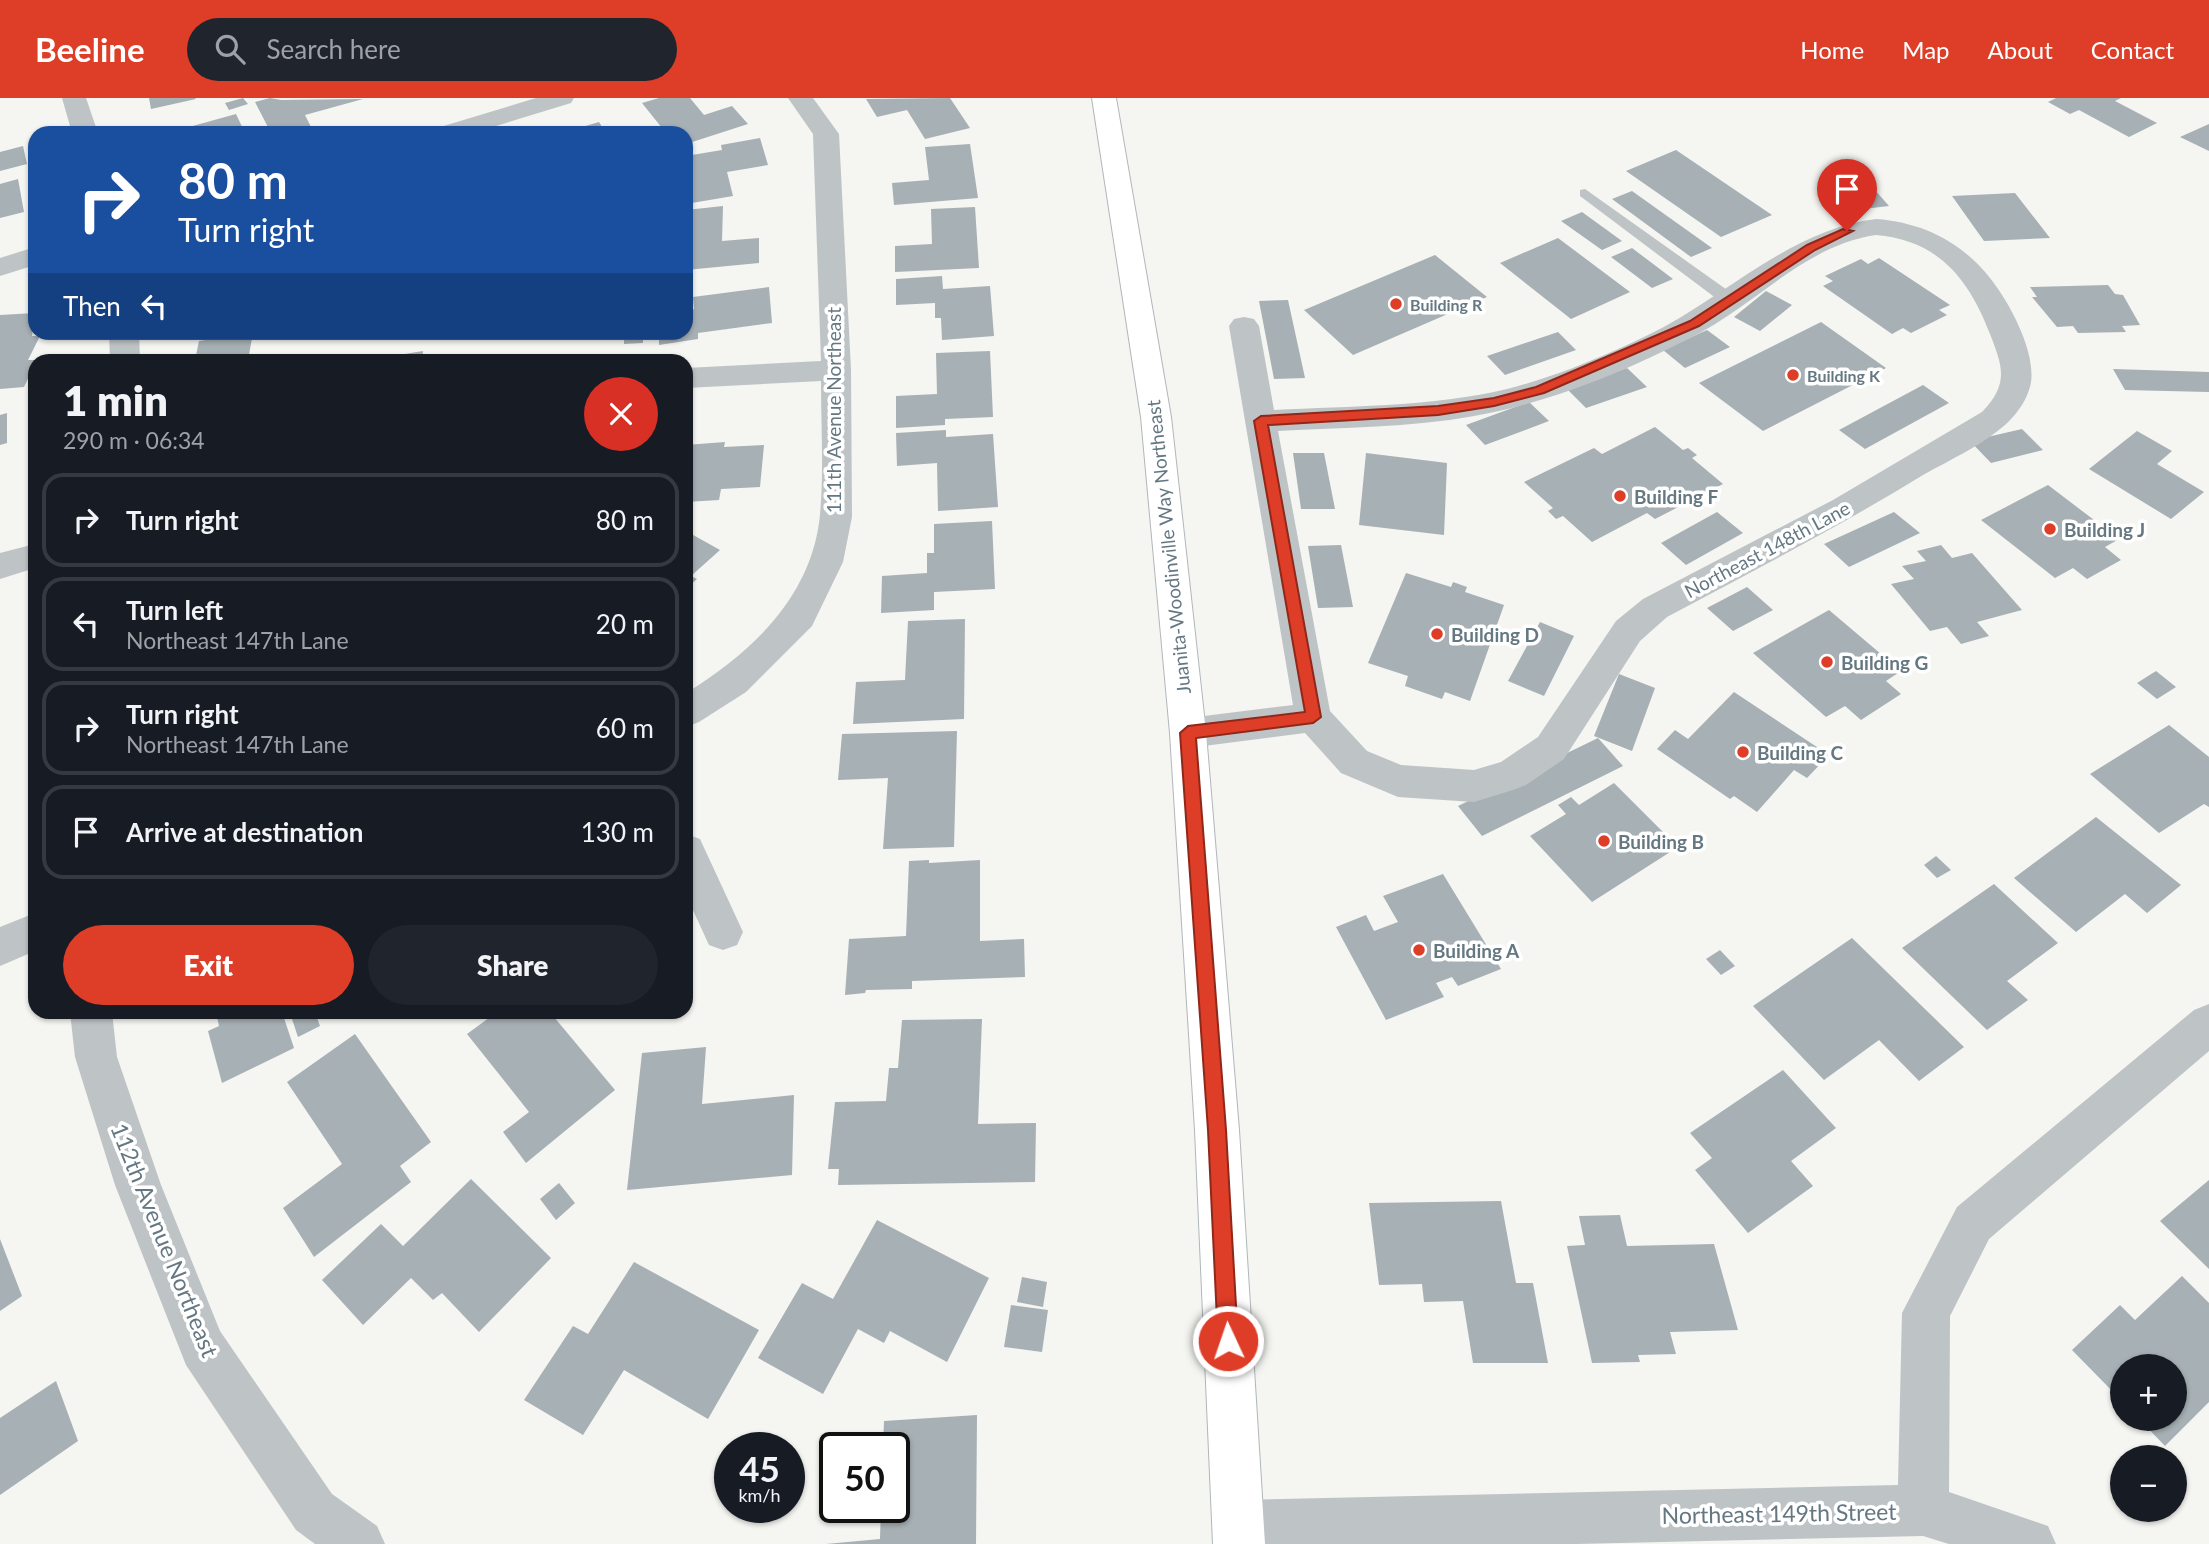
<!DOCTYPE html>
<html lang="en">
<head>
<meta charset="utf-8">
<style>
  :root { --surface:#171b24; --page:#20242c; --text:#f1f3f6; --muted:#9ea1a6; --line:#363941; --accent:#de3d28 }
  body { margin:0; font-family:Lato,sans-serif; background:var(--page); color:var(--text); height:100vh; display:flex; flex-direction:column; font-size:26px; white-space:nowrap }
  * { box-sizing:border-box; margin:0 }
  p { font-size:23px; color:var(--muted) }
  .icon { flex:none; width:38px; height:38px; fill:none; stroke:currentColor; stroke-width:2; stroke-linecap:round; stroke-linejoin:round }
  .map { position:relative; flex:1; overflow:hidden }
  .panel { position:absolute; left:28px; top:256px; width:665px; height:665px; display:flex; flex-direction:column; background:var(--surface); border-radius:21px; box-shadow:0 2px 5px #0004 }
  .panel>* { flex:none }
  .hud { position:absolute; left:28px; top:28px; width:665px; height:214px; border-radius:21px; box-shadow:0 2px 5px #0004; background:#1a4fa0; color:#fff; overflow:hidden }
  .fabs { position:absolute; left:2110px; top:1256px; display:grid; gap:14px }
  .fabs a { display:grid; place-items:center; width:77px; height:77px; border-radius:50%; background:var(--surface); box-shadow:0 2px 5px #0004; font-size:35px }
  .speed { position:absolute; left:714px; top:1334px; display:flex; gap:14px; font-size:35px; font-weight:700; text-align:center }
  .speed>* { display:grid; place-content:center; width:91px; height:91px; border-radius:50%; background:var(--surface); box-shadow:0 2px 5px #0004; line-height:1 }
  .speed small { font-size:18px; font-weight:400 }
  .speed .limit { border:4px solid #111; border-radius:10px; background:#fff; color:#111 }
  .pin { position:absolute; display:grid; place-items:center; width:60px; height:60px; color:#fff; margin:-72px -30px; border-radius:50% 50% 50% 0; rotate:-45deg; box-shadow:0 0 7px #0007 }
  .pin .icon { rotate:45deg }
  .me { position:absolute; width:77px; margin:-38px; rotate:357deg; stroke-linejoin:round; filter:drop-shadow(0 0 5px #0008) }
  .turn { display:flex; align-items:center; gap:24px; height:147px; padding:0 35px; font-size:32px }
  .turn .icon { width:91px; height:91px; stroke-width:2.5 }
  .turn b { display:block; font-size:49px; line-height:60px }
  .then { display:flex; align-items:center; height:66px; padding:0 35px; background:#0003; gap:14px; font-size:26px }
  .round { display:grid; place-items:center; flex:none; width:74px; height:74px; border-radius:37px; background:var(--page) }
  .head { display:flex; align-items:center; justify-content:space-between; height:119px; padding:0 35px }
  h1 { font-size:42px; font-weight:800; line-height:52px }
  .cta { display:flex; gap:14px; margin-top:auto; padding:14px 35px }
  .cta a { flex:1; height:80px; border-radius:42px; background:var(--accent); color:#fff; font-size:28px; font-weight:800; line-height:80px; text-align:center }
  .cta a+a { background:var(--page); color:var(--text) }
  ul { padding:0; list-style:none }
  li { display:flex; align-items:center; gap:21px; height:94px; margin:0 14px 10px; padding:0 21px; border:4px solid var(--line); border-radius:21px }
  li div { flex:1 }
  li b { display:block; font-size:26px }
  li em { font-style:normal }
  header { display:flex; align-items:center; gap:42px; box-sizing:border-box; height:98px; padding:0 35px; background:var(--accent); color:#fff }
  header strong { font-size:33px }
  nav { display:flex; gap:38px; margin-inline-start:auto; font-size:24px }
  .search { width:490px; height:63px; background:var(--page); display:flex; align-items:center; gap:18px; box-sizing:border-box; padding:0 24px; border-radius:38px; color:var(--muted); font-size:26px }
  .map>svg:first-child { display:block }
</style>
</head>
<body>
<header>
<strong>Beeline</strong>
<div class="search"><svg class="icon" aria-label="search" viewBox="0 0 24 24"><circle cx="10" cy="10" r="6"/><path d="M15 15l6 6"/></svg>Search here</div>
<nav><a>Home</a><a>Map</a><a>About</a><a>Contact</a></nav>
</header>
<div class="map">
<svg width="2209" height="1446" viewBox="0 0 2209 1446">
  <rect width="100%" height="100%" fill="#f5f5f1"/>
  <path fill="#a7b0b4" d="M149,0H195L196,1L151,11Z
    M243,0L248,6L229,12L225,5Z
    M270,0L281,2L363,1L305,17L314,35H271L255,4Z
    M659,0H690L704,17L732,8L748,26L686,46V35H666L642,5Z
    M950,0L970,30L925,41L907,12L877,19L866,1Z
    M2056,0H2121L2115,3L2157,25L2129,39L2079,12L2070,16L2048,4Z
    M236,16L245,35H171V34Z
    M599,24L606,35H565V34Z
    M2209,26V53L2180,39Z
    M760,40L768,67L727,74L733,98L686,106V58L722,52L721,47Z
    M970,46L978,100L894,107L892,85L929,82L925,49Z
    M23,48L27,66L0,73V54Z
    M1676,52L1772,117L1721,139L1626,73Z
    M18,81L24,114L0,120V86Z
    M1865,82L1873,90L1828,96L1820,88Z
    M1875,92L1889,108L1838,114L1825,98Z
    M1632,93L1712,150L1691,159L1612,101Z
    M2015,95L2050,140L1984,143L1952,98Z
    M723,108L722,143L759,140V165L686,172V112Z
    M975,109L979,170L895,174V148L932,146L931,111Z
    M1582,114L1622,143L1602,152L1561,123Z
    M1558,140L1630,194L1571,221L1500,165Z
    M1632,150L1673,181L1652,190L1611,159Z
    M1435,157L1487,199L1353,257L1304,212Z
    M1879,160L1950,207L1939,212L1947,217L1911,235L1903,230L1892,236L1823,188L1833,183L1825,178L1861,161L1868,166Z
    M942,178L943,191L990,188L994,238L942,242L941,220H935V205L896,207V181Z
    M2108,187L2115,196L2123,197L2140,227L2122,228L2126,234L2078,235L2073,228L2057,229L2032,199H2037L2030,189Z
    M769,189L772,225L698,235V241L659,247V234H686V212L694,211L693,199Z
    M1766,193L1792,207L1760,233L1734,219Z
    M1288,202L1305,280L1274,281L1259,203Z
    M35,215L32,238H40L28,262H35V266L24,289L0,291V217Z
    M1821,224L1886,270L1763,333L1699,285Z
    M1707,232L1730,249L1685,270L1663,252Z
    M624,234H643V245L624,246Z
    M1558,234L1576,252L1505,277L1487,258Z
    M253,235L248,262H195L199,243Z
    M423,253L422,262H374V261Z
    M990,253L993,319L945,321V327L896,330V298L937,296L936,255Z
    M1627,270L1647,289L1586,310L1567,291Z
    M2113,271L2209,274V294L2125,292Z
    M1923,287L1949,305L1865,351L1839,332Z
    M1529,304L1549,323L1485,347L1466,327Z
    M7,315V345L0,347V317Z
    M1655,329L1683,352L1688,350L1697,357L1692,360L1723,386L1655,421L1647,415L1592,444L1563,418L1556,421L1548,413L1553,410L1524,384L1594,350L1602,356Z
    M2022,331L2043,352L1991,365L1970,343Z
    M946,332V339L993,336L998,409L938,413L937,365L897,368L896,335Z
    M2137,333L2172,353L2157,366L2204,394L2171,421L2089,371Z
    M725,344L724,349L764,347L760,389L721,391L719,402L686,404V347Z
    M1293,355H1324L1335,411H1301Z
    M1366,355L1447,365L1444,437L1359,427Z
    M2048,387L2119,441L2105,449L2121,462L2087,481L2073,470L2055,480L1981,422Z
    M1717,414L1743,435L1686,467L1661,445Z
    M1894,414L1920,435L1849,469L1824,446Z
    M992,423L995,491L934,494V512L881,515L882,478L927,475V455H934V426Z
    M686,433L720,452L691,478L697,481L686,491Z
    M1341,447L1353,509L1318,510L1308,448Z
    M1941,447L1952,460L1972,455L2022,512L1977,524L1989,538L1961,546L1947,529L1930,533L1891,486L1914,481L1902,468L1926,463L1917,453Z
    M1406,475L1451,489L1453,484L1467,489L1465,494L1504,507L1470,603L1445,594L1442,601L1405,588L1408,578L1368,565Z
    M1747,489L1773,512L1733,533L1707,510Z
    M1829,512L1901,573L1886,583L1901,596L1861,622L1845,608L1826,619L1753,555Z
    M965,521L964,621L853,626L856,584L905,582L908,523Z
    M1540,524L1574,538L1544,598L1508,583Z
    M2156,573L2176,589L2157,601L2137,585Z
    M1619,576L1655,590L1632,653L1594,638Z
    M1734,594L1829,657L1807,680L1794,672L1757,714L1734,698L1730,701L1657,651L1675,632L1688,641Z
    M2169,627L2209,659V709L2204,706L2159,735L2090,676Z
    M957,633L954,749L883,751L888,680L838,682L842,636Z
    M1598,640L1623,668L1482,738L1458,708Z
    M1614,685L1678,749L1592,804L1530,738L1566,716L1558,707L1571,699L1579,707Z
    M2096,719L2181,787L2147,815L2125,796L2076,834L2014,780Z
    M1936,758L1951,772L1937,780L1924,767Z
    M929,762V765L980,762V843L1024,841L1025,879L912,883V891L866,892L865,895L845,897L849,841L906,838L909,763Z
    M1443,776L1501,871L1458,888L1452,879L1436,885L1444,899L1386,922L1336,829L1366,817L1374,833L1398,824L1383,798Z
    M1994,786L2058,845L2007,883L2028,902L1987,932L1902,850Z
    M1852,840L1964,949L1919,983L1879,942L1824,982L1753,908Z
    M1720,852L1735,868L1721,877L1706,861Z
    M216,914H282L294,950L222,985L208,933L219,928Z
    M285,914H315L320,928L298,939L290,915L286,917Z
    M497,914H561L554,919L615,992L526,1065L503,1034L529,1014L467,936Z
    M982,921L978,1026L1036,1025L1035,1084L838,1087L839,1071H828L835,1004L886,1003L889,970H898L902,922Z
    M355,936L431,1044L400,1068L411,1084L314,1159L283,1110L342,1066L287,984Z
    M706,949L702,1006L794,997L792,1077L627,1092L642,955Z
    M1783,972L1836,1030L1791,1063L1813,1088L1748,1135L1695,1072L1712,1060L1690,1035Z
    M471,1081L551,1160L479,1234L442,1195L433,1202L411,1180L363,1227L322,1182L381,1126L403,1148Z
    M2209,1082V1171L2160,1123Z
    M559,1085L575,1105L556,1122L540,1101Z
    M1501,1103L1516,1185H1533L1548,1265H1473L1463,1203L1424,1204L1422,1186L1379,1187L1369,1105Z
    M1620,1117L1627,1148L1714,1146L1738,1232L1670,1234L1676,1256L1638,1257L1640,1264L1592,1265L1567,1148L1585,1147L1579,1118Z
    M877,1122L989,1180L947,1264L890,1233L884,1245L858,1231L823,1296L758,1260L802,1185L833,1201Z
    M0,1141L22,1198L0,1213Z
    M634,1164L759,1232L708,1321L624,1272L583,1337L524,1302L573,1228L588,1236Z
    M2182,1178L2209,1205V1304L2165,1348L2139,1321H2175V1269H2123V1304L2072,1252L2120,1207L2135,1222Z
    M1022,1179L1047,1184L1043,1209L1017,1204Z
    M1011,1207L1048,1212L1042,1254L1004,1249Z
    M56,1283L78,1343L0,1397V1320Z
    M977,1317L976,1446H826L880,1441L881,1409H894V1349H883L884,1323Z"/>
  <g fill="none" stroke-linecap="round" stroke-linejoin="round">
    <defs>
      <path id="secondary" d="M1092,0H1116L1171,319L1206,635L1239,1032L1265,1446H1213L1195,1032L1170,635L1141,319Z"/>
    </defs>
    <use href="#secondary" stroke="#b0b7ba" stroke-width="2"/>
    <path fill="#bec3c5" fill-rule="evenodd" d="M1585,91L1737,199V207H1725L1580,98V92Z"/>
    <path fill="#bec3c5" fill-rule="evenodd" d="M62,0H86L98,35H72Z
      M536,0H574L571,5L473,35H433L437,30Z
      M788,0H813L839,36L851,272L852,419L843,464L812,528L746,594L699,624L686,629V595C751,555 812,499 820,417C824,373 821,327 821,283L686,290V270L821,263L813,36Z
      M1876,121C1931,125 1973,151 2002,197C2017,220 2039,265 2029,292C2025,305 2015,318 2005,327C1982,347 1950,362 1923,377C1840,428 1753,473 1667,519L1640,543L1564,661L1526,687L1513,692L1474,704L1398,699L1341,675L1305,635L1188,650L1175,646L1170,635L1175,624L1188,620L1293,607L1229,228L1234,221L1244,219L1254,221L1259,228L1274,312C1351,308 1431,309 1507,291C1555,279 1602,259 1646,238C1724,201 1788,132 1876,121ZM1876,137C1938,142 1969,181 1990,236C2003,269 2009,286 1982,314L1833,402L1643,501L1616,523L1538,639L1501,664L1474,672L1401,667L1367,653L1330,613L1278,333C1343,329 1409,330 1474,318C1541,306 1607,281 1668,251C1689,241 1710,230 1729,217C1775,186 1819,145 1876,137Z
      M35,149V167L0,178V160Z
      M109,234H139L140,262H110Z
      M35,446V470L0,481V455Z
      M686,736L700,741L737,821L743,834L737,847L723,852L709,847L686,797Z
      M35,815V853L0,868V829Z
      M2209,906V953L1989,1141L1950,1218L1949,1394L2048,1428L2056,1446H1949L1923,1438L1576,1446H1220L1213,1428L1221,1410L1239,1402L1898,1387L1902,1215L1957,1109L2194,912Z
      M70,914H112L117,959L161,1087L220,1233L332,1396L377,1428L385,1446H315L296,1432L186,1267L115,1087L75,959Z"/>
    <use href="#secondary" fill="#fff" fill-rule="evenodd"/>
  </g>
  <path fill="#de3d28" stroke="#90281a" stroke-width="2" d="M1843,131L1853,133L1815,152L1699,228L1544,295L1494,308L1438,317L1268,327L1321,619L1313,625L1196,640L1226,1032L1238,1243L1235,1250L1228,1253L1221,1250L1218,1243L1208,1032L1180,635L1188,628L1305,614L1254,323L1261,318L1438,308L1494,300L1536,289L1690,223L1807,147Z"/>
  <g fill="#de3d28" stroke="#fff" stroke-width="2.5">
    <circle cx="1396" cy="206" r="7"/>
    <circle cx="1793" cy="277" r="7"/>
    <circle cx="1620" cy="398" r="7"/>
    <circle cx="2050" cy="431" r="7"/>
    <circle cx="1437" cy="536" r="7"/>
    <circle cx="1827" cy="564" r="7"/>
    <circle cx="1743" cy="654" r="7"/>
    <circle cx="1604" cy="743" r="7"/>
    <circle cx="1419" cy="852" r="7"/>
  </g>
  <g text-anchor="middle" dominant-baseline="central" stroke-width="7" stroke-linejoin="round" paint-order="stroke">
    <g font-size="16" font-weight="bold" fill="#657882" stroke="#fff" text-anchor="start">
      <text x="1410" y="206">Building R</text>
      <text x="1807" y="277">Building K</text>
    </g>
    <g font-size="19" fill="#657882" stroke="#fff">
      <text transform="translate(833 312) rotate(-90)">111th Avenue Northeast</text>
      <text transform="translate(1168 449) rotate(-96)">Juanita-Woodinville Way Northeast</text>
      <text transform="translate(1767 451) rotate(-28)">Northeast 148th Lane</text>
    </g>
    <g font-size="19" font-weight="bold" fill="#657882" stroke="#fff" text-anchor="start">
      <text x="1634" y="398">Building F</text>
      <text x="2064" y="431">Building J</text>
      <text x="1451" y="536">Building D</text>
      <text x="1841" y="564">Building G</text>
      <text x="1757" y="654">Building C</text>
      <text x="1618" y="743">Building B</text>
      <text x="1433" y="852">Building A</text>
    </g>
    <g font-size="23" fill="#657882" stroke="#fff">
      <text transform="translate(165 1142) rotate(68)">112th Avenue Northeast</text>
      <text transform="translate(1779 1415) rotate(-1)">Northeast 149th Street</text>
    </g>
  </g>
</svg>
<div class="fabs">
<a>+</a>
<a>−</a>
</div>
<div class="speed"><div>45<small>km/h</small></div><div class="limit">50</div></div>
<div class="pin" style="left:1847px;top:133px;background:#d93025"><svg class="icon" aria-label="arrive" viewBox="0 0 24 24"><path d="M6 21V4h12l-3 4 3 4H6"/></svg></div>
<svg class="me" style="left:1228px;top:1243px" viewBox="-20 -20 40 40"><circle r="17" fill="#de3d28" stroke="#fff" stroke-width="3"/><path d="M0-11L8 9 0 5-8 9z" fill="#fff"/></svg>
<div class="hud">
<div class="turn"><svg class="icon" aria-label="right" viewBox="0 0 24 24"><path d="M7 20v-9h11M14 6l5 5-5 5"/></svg><div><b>80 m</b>Turn right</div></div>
<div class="then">Then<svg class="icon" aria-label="left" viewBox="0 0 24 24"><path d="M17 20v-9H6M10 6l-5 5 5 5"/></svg></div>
</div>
<section class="panel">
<div class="head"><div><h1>1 min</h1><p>290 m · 06:34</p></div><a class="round" style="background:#d93025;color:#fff"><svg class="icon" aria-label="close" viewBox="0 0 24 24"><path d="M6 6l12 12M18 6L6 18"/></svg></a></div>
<ul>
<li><svg class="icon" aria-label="right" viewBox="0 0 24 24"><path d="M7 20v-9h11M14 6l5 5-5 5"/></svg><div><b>Turn right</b></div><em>80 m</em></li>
<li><svg class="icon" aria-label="left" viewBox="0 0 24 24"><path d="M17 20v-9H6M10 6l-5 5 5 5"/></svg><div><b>Turn left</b><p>Northeast 147th Lane</p></div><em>20 m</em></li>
<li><svg class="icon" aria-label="right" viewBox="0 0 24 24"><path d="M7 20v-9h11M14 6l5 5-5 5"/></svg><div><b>Turn right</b><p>Northeast 147th Lane</p></div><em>60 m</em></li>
<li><svg class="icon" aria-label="arrive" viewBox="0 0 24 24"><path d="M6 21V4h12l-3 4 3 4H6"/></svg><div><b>Arrive at destination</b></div><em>130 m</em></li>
</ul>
<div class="cta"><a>Exit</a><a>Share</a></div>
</section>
</div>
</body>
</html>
